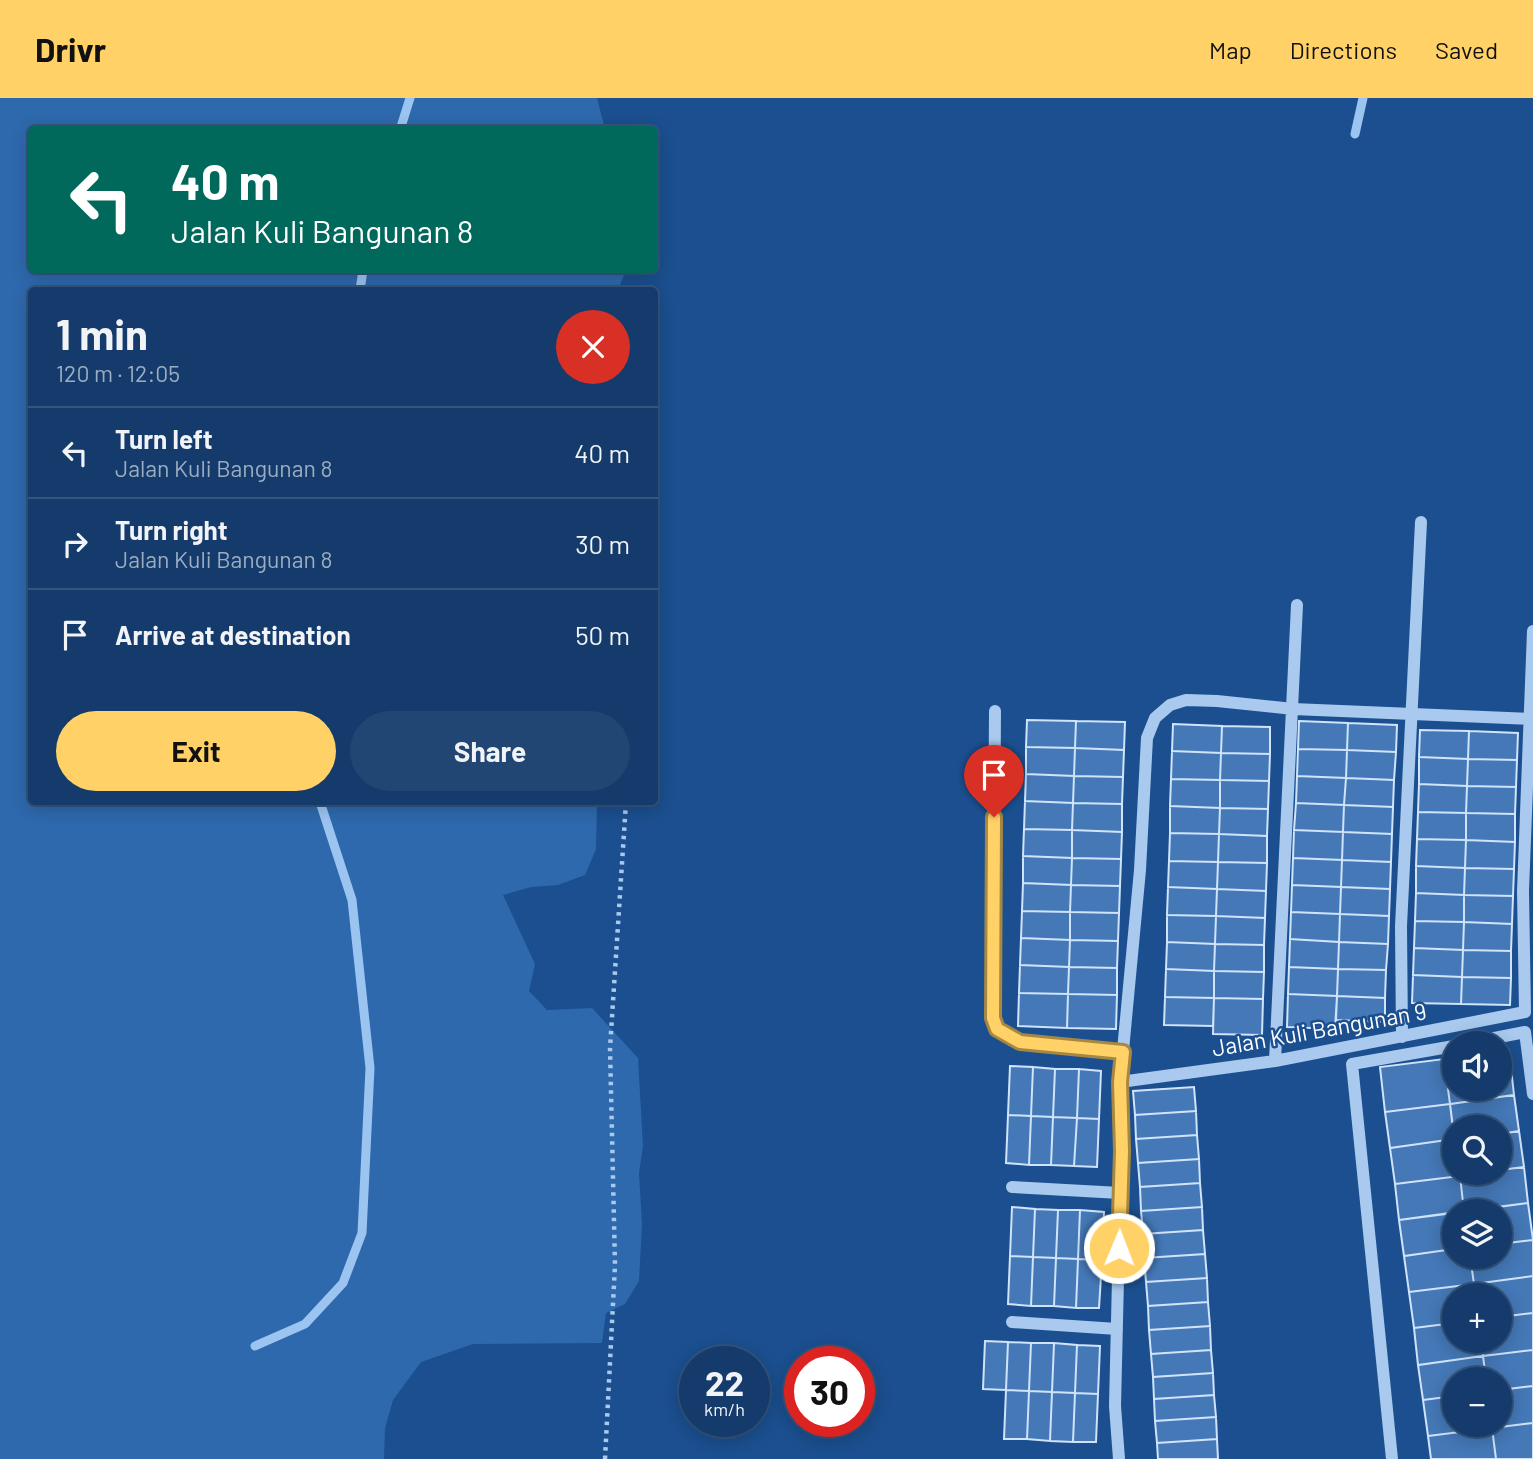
<!DOCTYPE html>
<html lang="en">
<head>
<meta charset="utf-8">
<style>
  :root { --surface:#143b6b; --page:#214673; --text:#f1f3f6; --muted:#9dadc1; --line:#33557e; --accent:#ffd166 }
  body { margin:0; font-family:Barlow,sans-serif; background:var(--page); color:var(--text); height:100vh; display:flex; flex-direction:column; font-size:26px; white-space:nowrap }
  * { box-sizing:border-box; margin:0 }
  p { font-size:23px; color:var(--muted) }
  .icon { flex:none; width:38px; height:38px; fill:none; stroke:currentColor; stroke-width:2; stroke-linecap:round; stroke-linejoin:round }
  .map { position:relative; flex:1; overflow:hidden }
  .details { position:absolute; left:28px; top:189px; width:630px; height:518px; display:flex; flex-direction:column; background:var(--surface); border-radius:7px; box-shadow:0 4px 18px #0003,0 0 0 2px var(--line) }
  .details>* { flex:none }
  .top-card { position:absolute; left:28px; top:28px; width:630px; height:147px; border-radius:7px; box-shadow:0 4px 18px #0003,0 0 0 2px var(--line); background:#00695c; color:#fff; overflow:hidden }
  .buttons { position:absolute; left:1442px; top:933px; display:grid; gap:14px }
  .buttons a { display:grid; place-items:center; width:70px; height:70px; border-radius:50%; background:var(--surface); box-shadow:0 4px 18px #0003,0 0 0 2px var(--line); font-size:35px }
  .speed { position:absolute; left:679px; top:1248px; display:flex; gap:14px; font-size:35px; font-weight:700; text-align:center }
  .speed>* { display:grid; place-content:center; width:91px; height:91px; border-radius:50%; background:var(--surface); box-shadow:0 4px 18px #0003,0 0 0 2px var(--line); line-height:1 }
  .speed small { font-size:18px; font-weight:400 }
  .speed .limit { border:10px solid #d22; background:#fff; color:#111 }
  .pin { position:absolute; display:grid; place-items:center; width:60px; height:60px; color:#fff; margin:-72px -30px; border-radius:50% 50% 50% 0; rotate:-45deg; box-shadow:0 0 7px #0007 }
  .pin .icon { rotate:45deg }
  .me { position:absolute; width:77px; margin:-38px; rotate:1deg; stroke-linejoin:round; filter:drop-shadow(0 0 5px #0008) }
  .turn { display:flex; align-items:center; gap:24px; height:147px; padding:0 28px; font-size:32px }
  .turn .icon { width:91px; height:91px; stroke-width:2.5 }
  .turn b { display:block; font-size:49px; line-height:60px }
  .round { display:grid; place-items:center; flex:none; width:74px; height:74px; border-radius:37px; background:var(--page) }
  .head { display:flex; align-items:center; justify-content:space-between; height:119px; padding:0 28px }
  h1 { font-size:42px; font-weight:700; line-height:52px }
  .primary-button { display:flex; gap:14px; margin-top:auto; padding:14px 28px }
  .primary-button a { flex:1; height:80px; border-radius:42px; background:var(--accent); color:#111; font-size:28px; font-weight:700; line-height:80px; text-align:center }
  .primary-button a+a { background:var(--page); color:var(--text) }
  ul { padding:0; list-style:none }
  li { display:flex; align-items:center; gap:21px; height:91px; padding:0 28px; border-top:2px solid var(--line) }
  li div { flex:1 }
  li b { display:block; font-size:26px }
  li em { font-style:normal }
  header { display:flex; align-items:center; gap:42px; box-sizing:border-box; height:98px; padding:0 35px; background:var(--accent); color:#111 }
  header strong { font-size:33px }
  nav { display:flex; gap:38px; margin-inline-start:auto; font-size:24px }
  .map>svg:first-child { display:block }
</style>
</head>
<body>
<header>
<strong>Drivr</strong>
<nav><a>Map</a><a>Directions</a><a>Saved</a></nav>
</header>
<div class="map">
<svg width="1533" height="1361" viewBox="0 0 1533 1361">
  <rect width="100%" height="100%" fill="#1b4f8f"/>
  <path fill="#2e69ad" d="M0,0H597L605,31L32,32V172H626L618,192H32V704H597L596,751L585,777L558,787L531,789L503,797L535,866L529,893L547,912L592,910L638,960L643,1048L639,1075L642,1126L639,1183L625,1206L606,1215L602,1245L473,1246L421,1264L393,1302L385,1330L384,1361H0Z"/>
  <g fill="none" stroke-linecap="round" stroke-linejoin="round">
    <path stroke="#9cc4f0" stroke-width="9" d="M400,32L410,0
      M1355,36L1363,0
      M360,192L363,172
      M255,1248L305,1226L343,1185L362,1135L370,970L352,802L320,704"/>
  </g>
  <path fill="#4478b7" stroke="#cfe3fa" stroke-width="2" d="M1027,622L1076,623L1075,650L1026,649Z
    M1076,623L1125,624L1124,652L1075,650Z
    M1299,623L1348,625L1347,652L1298,651Z
    M1348,625L1397,627L1396,654L1347,652Z
    M1173,626L1222,628L1221,655L1172,653Z
    M1222,628L1270,629V656L1221,655Z
    M1420,632L1469,633L1468,661L1419,659Z
    M1469,633L1518,635L1517,662L1468,661Z
    M1026,649L1075,650L1074,678L1026,676Z
    M1075,650L1124,652L1123,679L1074,678Z
    M1298,651L1347,652L1346,680L1297,678Z
    M1347,652L1396,654L1394,682L1346,680Z
    M1172,653L1221,655L1220,682L1171,681Z
    M1221,655L1270,656L1269,683L1220,682Z
    M1419,659L1468,661L1467,688L1419,686Z
    M1468,661L1517,662L1516,689L1467,688Z
    M1026,676L1074,678L1073,705L1025,703Z
    M1074,678L1123,679L1122,706L1073,705Z
    M1297,678L1346,680L1344,707L1296,705Z
    M1346,680L1394,682L1393,709L1344,707Z
    M1171,681L1220,682V710L1170,708Z
    M1220,682L1269,683L1268,711L1220,710Z
    M1419,686L1467,688L1466,715L1418,714Z
    M1467,688L1516,689L1515,716L1466,715Z
    M1025,703L1073,705L1072,732L1024,731Z
    M1073,705L1122,706V734L1072,732Z
    M1296,705L1344,707L1343,734L1294,732Z
    M1344,707L1393,709L1392,736L1343,734Z
    M1170,708L1220,710L1219,736L1170,735Z
    M1220,710L1268,711L1267,738L1219,736Z
    M1418,714L1466,715V742L1417,741Z
    M1466,715L1515,716V744L1466,742Z
    M1024,731L1072,732V760L1023,758Z
    M1072,732L1122,734L1121,761L1072,760Z
    M1294,732L1343,734L1342,762L1293,760Z
    M1343,734L1392,736L1391,764L1342,762Z
    M1170,735L1219,736L1218,764L1169,763Z
    M1219,736L1267,738V765L1218,764Z
    M1417,741L1466,742L1465,770L1416,768Z
    M1466,742L1515,744L1514,771L1465,770Z
    M1023,758L1072,760L1071,787L1023,785Z
    M1072,760L1121,761L1120,788L1071,787Z
    M1293,760L1342,762L1341,789L1292,787Z
    M1342,762L1391,764L1390,791L1341,789Z
    M1169,763L1218,764L1217,791L1168,789Z
    M1218,764L1267,765L1266,793L1217,791Z
    M1416,768L1465,770L1464,797L1416,795Z
    M1465,770L1514,771L1513,798L1464,797Z
    M1023,785L1071,787L1070,814L1022,813Z
    M1071,787L1120,788L1119,815L1070,814Z
    M1292,787L1341,789L1340,816L1291,814Z
    M1168,789L1217,791L1216,818L1167,817Z
    M1341,789L1390,791L1389,818L1340,816Z
    M1217,791L1266,793L1265,820L1216,818Z
    M1416,795L1464,797V824L1415,823Z
    M1464,797L1513,798L1512,826L1464,824Z
    M1022,813L1070,814V842L1021,840Z
    M1070,814L1119,815L1118,843L1070,842Z
    M1291,814L1340,816L1339,844L1290,841Z
    M1340,816L1389,818L1388,846L1339,844Z
    M1167,817L1216,818L1215,846L1167,844Z
    M1216,818L1265,820L1264,847L1215,846Z
    M1415,823L1464,824L1463,852L1414,850Z
    M1464,824L1512,826L1511,853L1463,852Z
    M1021,840L1070,842L1069,869L1020,867Z
    M1290,841L1339,844L1338,871L1289,869Z
    M1070,842L1118,843L1117,870L1069,869Z
    M1167,844L1215,846L1214,873L1166,871Z
    M1339,844L1388,846L1386,872L1338,871Z
    M1215,846L1264,847V874L1214,873Z
    M1414,850L1463,852L1462,879L1413,877Z
    M1463,852L1511,853V880L1462,879Z
    M1020,867L1069,869L1068,896L1019,895Z
    M1069,869L1117,870V897L1068,896Z
    M1289,869L1338,871L1337,898L1288,896Z
    M1166,871L1214,873V900L1165,899Z
    M1338,871L1386,872L1385,900L1337,898Z
    M1214,873L1264,874L1263,901L1214,900Z
    M1413,877L1462,879L1461,906L1412,905Z
    M1462,879L1511,880L1510,907L1461,906Z
    M1019,895L1068,896L1067,930L1018,928Z
    M1068,896L1117,897L1116,931L1067,930Z
    M1288,896L1337,898L1335,931L1287,929Z
    M1337,898L1385,900V924L1336,922Z
    M1165,899L1214,900L1213,928L1164,927Z
    M1214,900L1263,901L1262,937L1213,936Z
    M1509,952L1514,997L1450,1006L1444,961L1454,959V990H1500V953Z
    M1444,961L1450,1006L1385,1014L1380,969Z
    M1010,968L1033,969L1031,1018L1008,1017Z
    M1033,969L1055,971L1053,1019L1031,1018Z
    M1055,971H1079L1077,1020L1053,1019Z
    M1079,971L1101,973L1099,1021L1077,1020Z
    M1194,989L1196,1013L1135,1017L1133,993Z
    M1514,997L1519,1033L1500,1036V1029H1454V1037L1450,1006Z
    M1450,1006L1454,1041L1390,1050L1385,1014Z
    M1196,1013L1197,1037L1136,1041L1135,1017Z
    M1008,1017L1031,1018L1029,1067L1006,1065Z
    M1031,1018L1053,1019L1051,1067H1029Z
    M1053,1019L1077,1020L1074,1068L1051,1067Z
    M1077,1020L1099,1021L1097,1069L1074,1068Z
    M1519,1033L1524,1069L1500,1072V1036Z
    M1197,1037L1199,1061L1138,1065L1136,1041Z
    M1454,1041V1074H1459L1460,1078L1395,1086L1390,1050Z
    M1199,1061L1200,1085L1140,1089L1138,1065Z
    M1524,1069L1528,1105L1464,1113L1460,1078L1500,1074V1072Z
    M1460,1078L1464,1113L1399,1122L1395,1086Z
    M1200,1085L1202,1109L1141,1113L1140,1089Z
    M1528,1105L1533,1142L1500,1146V1113H1470Z
    M1012,1109L1035,1111L1033,1159L1010,1158Z
    M1202,1109L1203,1132L1143,1136L1141,1113Z
    M1035,1111L1058,1112L1056,1160L1033,1159Z
    M1058,1112H1080L1078,1161L1056,1160Z
    M1080,1112L1104,1114L1102,1162L1078,1161Z
    M1454,1115V1151L1404,1158L1399,1122Z
    M1203,1132L1205,1156L1144,1160L1143,1136Z
    M1533,1142V1178L1474,1186L1470,1158H1500V1146Z
    M1454,1151V1158H1470L1474,1186L1409,1194L1404,1158Z
    M1205,1156L1207,1180L1146,1184L1144,1160Z
    M1010,1158L1033,1159L1031,1208L1008,1206Z
    M1033,1159L1056,1160L1054,1208H1031Z
    M1056,1160L1078,1161L1076,1210L1054,1208Z
    M1078,1161L1102,1162L1099,1210H1076Z
    M1533,1178V1215L1500,1219V1197H1475L1474,1186Z
    M1207,1180L1208,1204L1148,1208L1146,1184Z
    M1474,1186L1475,1197H1454V1225L1414,1230L1409,1194Z
    M1208,1204L1210,1228L1149,1232L1148,1208Z
    M1533,1215V1252L1483,1258L1481,1242H1500V1219Z
    M1454,1225V1242H1481L1483,1258L1418,1267L1414,1230Z
    M1210,1228L1211,1252L1151,1256L1149,1232Z
    M985,1243L1008,1244L1006,1292L983,1291Z
    M1008,1244L1031,1245L1029,1293L1006,1292Z
    M1031,1245H1054L1052,1294L1029,1293Z
    M1054,1245L1077,1247L1075,1295L1052,1294Z
    M1077,1247L1100,1248L1098,1296L1075,1295Z
    M1211,1252L1213,1275L1153,1279L1151,1256Z
    M1533,1252V1288L1500,1292V1281H1486L1483,1258Z
    M1483,1258L1486,1281H1454V1298L1423,1302L1418,1267Z
    M1213,1275L1214,1297L1154,1301L1153,1279Z
    M1533,1288V1325L1492,1330V1326H1500V1292Z
    M1006,1292L1029,1293L1027,1341H1004Z
    M1029,1293L1052,1294L1050,1343L1027,1341Z
    M1052,1294L1075,1295L1073,1344L1050,1343Z
    M1075,1295L1098,1296L1096,1344H1073Z
    M1214,1297L1216,1319L1155,1323L1154,1301Z
    M1454,1298V1326H1492V1330L1428,1338L1423,1302Z
    M1216,1319L1217,1341L1157,1345L1155,1323Z
    M1533,1325V1361H1496L1492,1330Z
    M1492,1330L1496,1361H1431L1428,1338Z
    M1217,1341L1218,1361H1158L1157,1345Z"/>
  <g fill="none" stroke-linecap="round" stroke-linejoin="round">
    <path stroke="#a9c9ee" stroke-width="4.5" stroke-dasharray="3.5 5" stroke-linecap="butt" d="M605,1361L615,1167L610,950L626,704"/>
    <path stroke="#a9c9ee" stroke-width="12" d="M995,613L993,920L997,931L1020,944L1123,954
      M1402,939L1401,828L1421,424
      M1469,945L1525,934L1533,996
      M1275,963L1297,507
      M1120,984L1275,963L1525,914L1523,793L1533,533
      M1012,1089L1120,1095
      M1012,1224L1117,1231
      M1119,1361L1115,1308L1121,1053L1120,984L1140,772L1147,640L1155,620L1170,607L1186,602L1217,603L1293,611L1533,621
      M1392,1361L1352,966L1454,948"/>
  </g>
  <g fill="none" stroke-linecap="round" stroke-linejoin="round">
    <defs>
      <path id="route" d="M994,719L993,920L997,931L1020,944L1123,954L1120,984L1122,1053L1119,1150"/>
    </defs>
    <use href="#route" stroke="#a68842" stroke-width="18"/>
    <use href="#route" stroke="#ffd166" stroke-width="12"/>
  </g>
  <g text-anchor="middle" dominant-baseline="central" stroke-width="5" stroke-linejoin="round" paint-order="stroke">
    <g font-size="23" fill="#fff" stroke="#1b4f8f">
      <text transform="translate(1319 931) rotate(-10)">Jalan Kuli Bangunan 9</text>
    </g>
  </g>
</svg>
<div class="buttons">
<a><svg class="icon" aria-label="sound" viewBox="0 0 24 24"><path d="M4 9h4l5-4v14l-5-4H4zM17 9q2 3 0 6"/></svg></a>
<a><svg class="icon" aria-label="search" viewBox="0 0 24 24"><circle cx="10" cy="10" r="6"/><path d="M15 15l6 6"/></svg></a>
<a><svg class="icon" aria-label="layers" viewBox="0 0 24 24"><path d="M12 4l9 5-9 5-9-5zM3 14l9 5 9-5"/></svg></a>
<a>+</a>
<a>−</a>
</div>
<div class="speed"><div>22<small>km/h</small></div><div class="limit">30</div></div>
<div class="pin" style="left:994px;top:719px;background:#d93025"><svg class="icon" aria-label="arrive" viewBox="0 0 24 24"><path d="M6 21V4h12l-3 4 3 4H6"/></svg></div>
<svg class="me" style="left:1119px;top:1150px" viewBox="-20 -20 40 40"><circle r="17" fill="#ffd166" stroke="#fff" stroke-width="3"/><path d="M0-11L8 9 0 5-8 9z" fill="#fff"/></svg>
<div class="top-card">
<div class="turn"><svg class="icon" aria-label="left" viewBox="0 0 24 24"><path d="M17 20v-9H6M10 6l-5 5 5 5"/></svg><div><b>40 m</b>Jalan Kuli Bangunan 8</div></div>
</div>
<section class="details">
<div class="head"><div><h1>1 min</h1><p>120 m · 12:05</p></div><a class="round" style="background:#d93025;color:#fff"><svg class="icon" aria-label="close" viewBox="0 0 24 24"><path d="M6 6l12 12M18 6L6 18"/></svg></a></div>
<ul>
<li><svg class="icon" aria-label="left" viewBox="0 0 24 24"><path d="M17 20v-9H6M10 6l-5 5 5 5"/></svg><div><b>Turn left</b><p>Jalan Kuli Bangunan 8</p></div><em>40 m</em></li>
<li><svg class="icon" aria-label="right" viewBox="0 0 24 24"><path d="M7 20v-9h11M14 6l5 5-5 5"/></svg><div><b>Turn right</b><p>Jalan Kuli Bangunan 8</p></div><em>30 m</em></li>
<li><svg class="icon" aria-label="arrive" viewBox="0 0 24 24"><path d="M6 21V4h12l-3 4 3 4H6"/></svg><div><b>Arrive at destination</b></div><em>50 m</em></li>
</ul>
<div class="primary-button"><a>Exit</a><a>Share</a></div>
</section>
</div>
</body>
</html>
